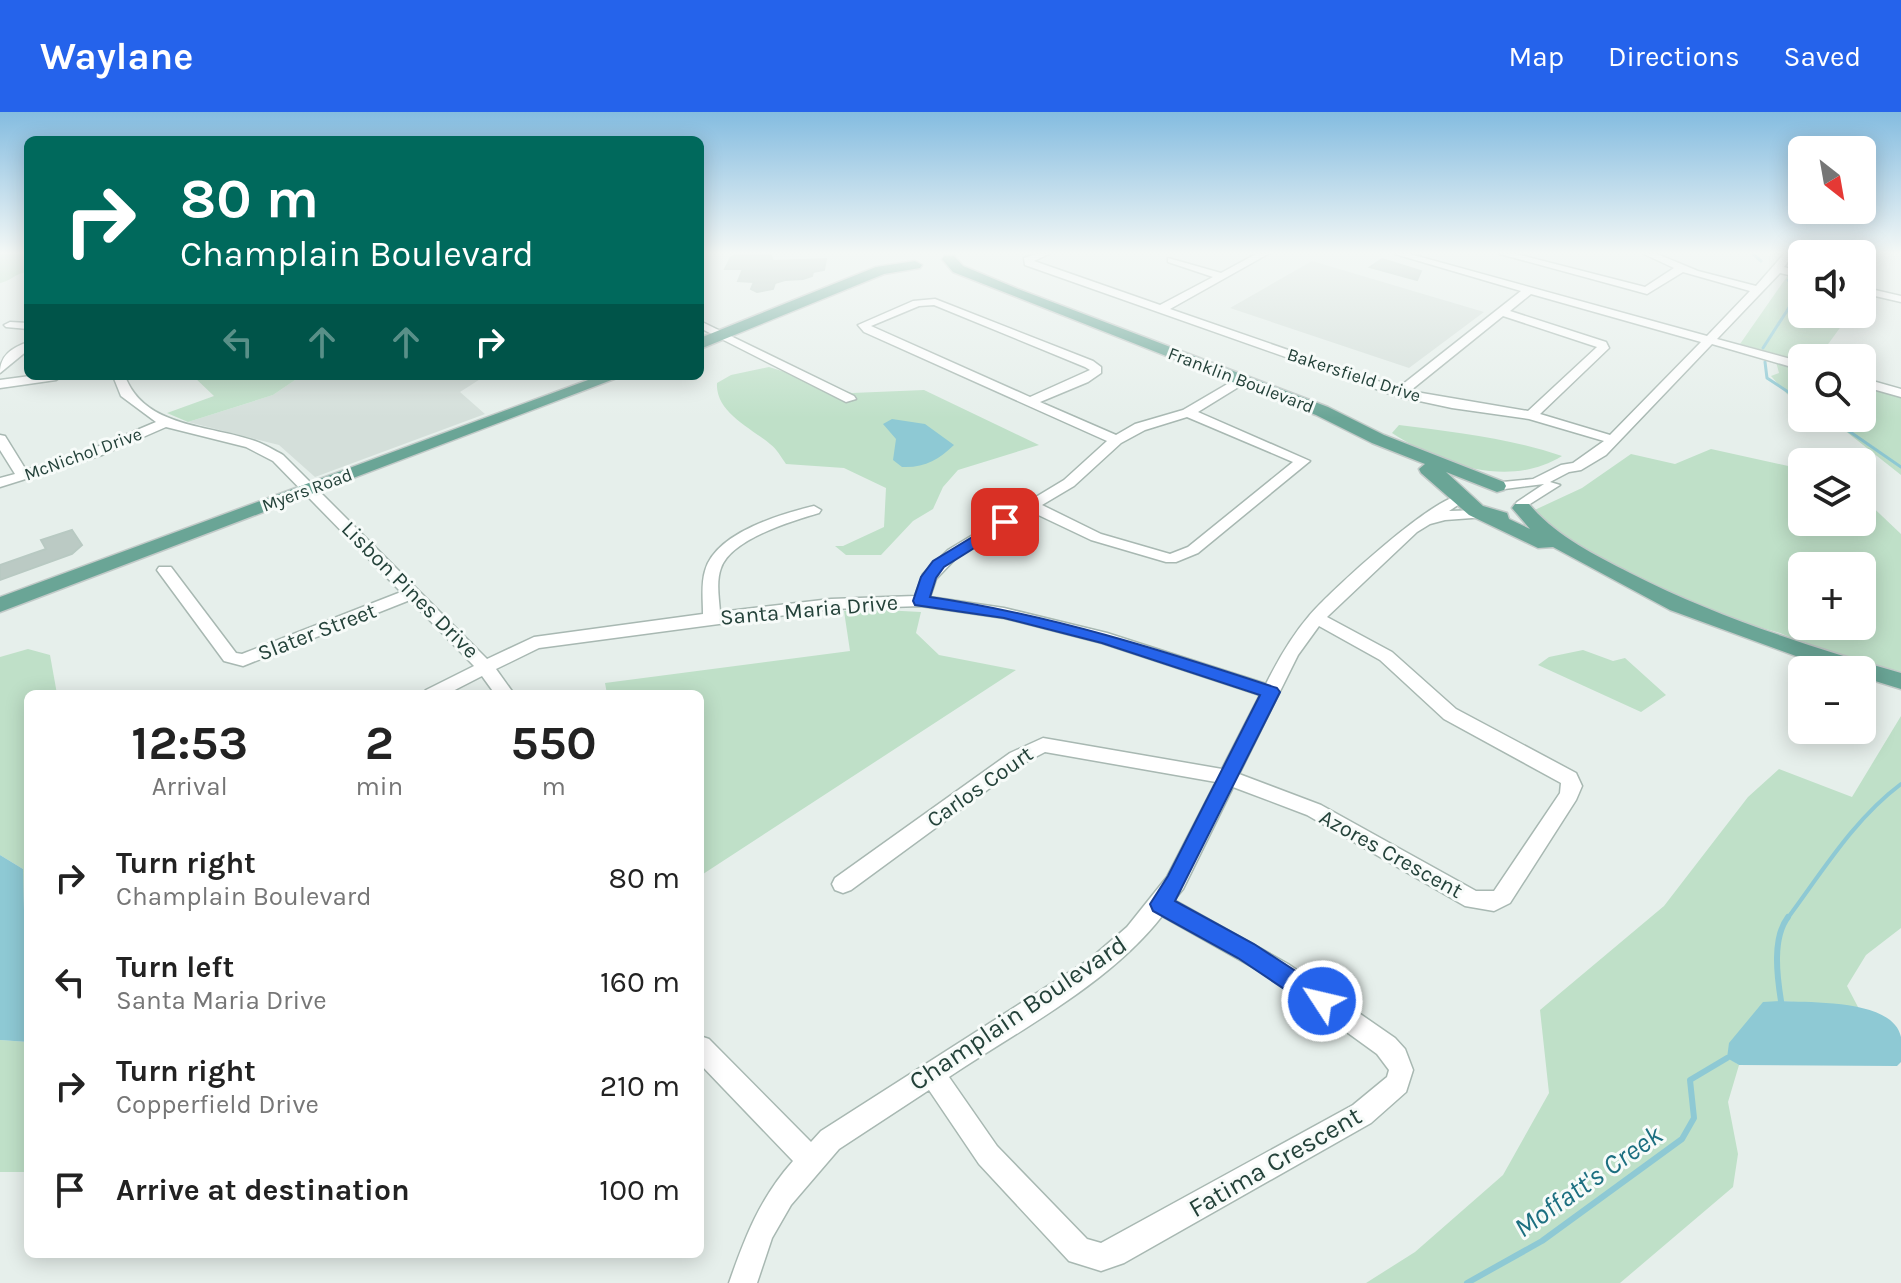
<!DOCTYPE html>
<html lang="en">
<head>
<meta charset="utf-8">
<style>
  :root { --surface:#fff; --page:#f6f6f6; --text:#222; --muted:#767676; --accent:#2563eb }
  body { margin:0; font-family:Karla,sans-serif; background:var(--page); color:var(--text); height:100vh; display:flex; flex-direction:column; font-size:30px; white-space:nowrap }
  * { box-sizing:border-box; margin:0 }
  p { font-size:26px; color:var(--muted) }
  .icon { flex:none; width:44px; height:44px; fill:none; stroke:currentColor; stroke-width:2; stroke-linecap:round; stroke-linejoin:round }
  .map { position:relative; flex:1; overflow:hidden }
  .side { position:absolute; left:24px; top:578px; width:680px; height:568px; display:flex; flex-direction:column; background:var(--surface); border-radius:12px; box-shadow:0 4px 20px #0003 }
  .side>* { flex:none }
  .guide { position:absolute; left:24px; top:24px; width:680px; height:244px; border-radius:12px; box-shadow:0 4px 20px #0003; background:#00695c; color:#fff; overflow:hidden }
  .needle { width:52px; rotate:149deg }
  .controls { position:absolute; left:1788px; top:24px; display:grid; gap:16px }
  .controls a { display:grid; place-items:center; width:88px; height:88px; border-radius:12px; background:var(--surface); box-shadow:0 4px 20px #0003; font-size:40px }
  .pin { position:absolute; display:grid; place-items:center; width:68px; height:68px; color:#fff; margin:-34px; border-radius:16px; box-shadow:0 4px 12px #0006 }
  .me { position:absolute; width:88px; margin:-44px; rotate:305deg; stroke-linejoin:round; filter:drop-shadow(0 0 6px #0008) }
  .turn { display:flex; align-items:center; gap:28px; height:168px; padding:0 24px; font-size:36px }
  .turn .icon { width:104px; height:104px; stroke-width:2.5 }
  .turn b { display:block; font-size:56px; line-height:68px }
  .lanes { display:flex; align-items:center; height:76px; padding:0 24px; background:#0003; justify-content:center; gap:40px; direction:ltr }
  .lanes .off { opacity:.35 }
  .eta { display:flex; justify-content:space-evenly; align-items:center; height:136px; text-align:center }
  .eta b { font-size:48px; font-weight:700; line-height:56px }
  ul { padding:0; list-style:none }
  li { display:flex; align-items:center; gap:24px; height:104px; padding:0 24px }
  li div { flex:1 }
  li b { display:block; font-size:30px }
  li em { font-style:normal }
  header { display:flex; align-items:center; gap:48px; box-sizing:border-box; height:112px; padding:0 40px; background:var(--accent); color:#fff }
  header strong { font-size:38px }
  nav { display:flex; gap:44px; margin-inline-start:auto; font-size:28px }
  .map>svg:first-child { display:block }
</style>
</head>
<body>
<header>
<strong>Waylane</strong>
<nav><a>Map</a><a>Directions</a><a>Saved</a></nav>
</header>
<div class="map">
<svg width="1901" height="1171" viewBox="0 0 1901 1171">
  <rect width="100%" height="100%" fill="#e6efeb"/>
  <path fill="#d4dfda" d="M1312,149L1484,200L1409,256L1230,196Z
    M301,264H485L460,280L485,302L315,365L279,333L188,310L273,283Z"/>
  <path fill="#bfe0c8" fill-rule="evenodd" d="M0,142H28V160C17,160 11,169 0,171Z
    M1788,163L1802,167V202H1850L1818,246H1802V249L1740,232Z
    M1775,246L1802,254V291L1787,282L1771,264L1779,261Z
    M769,255L852,281L924,278L1039,333L958,358L943,375L933,397L913,409L881,443H846L835,434H843L884,415L886,376L844,356L786,352C781,345 777,337 770,332C751,316 715,300 717,271L731,263Z
    M193,264H301L273,283L188,310L167,301L214,284Z
    M1862,270L1901,281V363L1829,306H1862Z
    M1399,313C1454,320 1509,326 1562,344C1508,377 1442,353 1392,321Z
    M1711,337L1802,357V410H1862V385L1901,422V564L1842,547L1780,521L1688,495L1526,402L1582,376L1631,342L1675,352ZM1802,454H1862V514H1802Z
    M864,497L921,500L916,521L939,543L1016,558L700,764V582H607L605,571L850,539L844,499Z
    M28,537L50,543L57,582H28V801L24,798L23,757L0,743V545Z
    M1583,538L1613,549L1625,546L1666,583L1641,600L1538,553L1549,545Z
    M1901,604V816L1866,843L1847,874L1858,895L1781,889L1727,945L1739,953L1728,990L1738,1042L1733,1075L1620,1171H1366L1415,1140L1503,1063L1549,981L1540,898L1664,794L1748,685L1779,657L1852,685Z
    M0,928L28,930V1060H0Z"/>
  <path fill="#8ec9d4" d="M892,307L925,312L954,333C938,348 925,356 902,355L893,348L896,327L883,312Z
    M0,743L23,757L24,798L28,801V930L0,928Z
    M1781,889C1812,891 1893,887 1901,925C1901,932 1901,942 1901,950L1897,954L1739,953L1727,946L1729,931L1763,890Z"/>
  <g fill="none" stroke-linecap="round" stroke-linejoin="round">
    <path stroke="#8ec9d4" stroke-width="3" d="M1753,142L1761,149
      M1763,236L1799,180L1788,168
      M1765,250L1767,266L1802,289
      M1830,306L1901,355"/>
    <path stroke="#8ec9d4" stroke-width="4" d="M1787,807C1822,760 1854,707 1901,672"/>
    <path stroke="#8ec9d4" stroke-width="6" d="M1781,889C1777,864 1772,826 1788,805
      M1467,1171L1542,1129L1682,1027L1694,1006L1690,968L1727,946"/>
  </g>
  <path fill="#bbcac4" stroke="#b8c9c2" stroke-width="2" d="M740,142H770L773,149L826,147L824,158L813,160L812,164L803,167L785,168L775,171L773,177L757,180L751,177L754,170L738,169L743,157H725L731,145Z
    M1382,147L1421,159L1417,168L1370,155Z
    M72,418L82,433L72,442L0,468V453L46,437L41,428Z"/>
  <g fill="none" stroke-linecap="round" stroke-linejoin="round">
    <defs>
      <path id="minor" d="M1036,142H1049L1034,149L1160,193L1213,165L1168,150V146L1221,161L1256,142H1268L1170,197L1398,276L1521,179L1395,142H1410L1707,224L1750,179L1683,160L1647,182L1500,142H1516L1645,175L1674,156L1644,142H1657L1698,159L1756,174L1784,142H1794L1784,155L1802,160V166L1780,161L1717,227L1802,250V258L1712,232L1606,343L1581,358L1569,360L1550,370L1560,373L1522,397L1515,393L1517,390L1544,372L1497,378L1492,377V371L1533,367L1561,353L1573,351L1604,329L1529,307L1452,296L1396,284L1025,153L1024,146ZM1531,182L1701,230L1610,323L1540,302L1609,236L1606,230L1510,199ZM1503,204L1597,235L1528,299L1410,279Z
        M1862,175L1901,184V190L1862,181Z
        M935,187L1093,249L1101,255V261L1088,270L1040,290L1116,323L1135,312L1183,298L1241,264L1247,268L1245,271L1198,300L1310,349L1198,441L1176,450H1166L1091,428L1032,400L958,444L936,467L930,485L1004,496L1107,521L1266,572C1278,548 1291,525 1309,504C1328,481 1439,379 1464,383V389L1449,399L1481,398L1486,399V405L1445,408L1430,412L1417,420L1327,505L1392,540L1456,597L1576,661L1582,674L1576,688L1510,791L1494,799L1465,794L1307,703L1233,675L1183,777L1174,788L1288,852L1395,926L1405,937L1413,958L1406,980L1371,1011L1124,1151L1101,1159L1069,1149L979,1052L929,978L839,1037L791,1093L772,1126L757,1171H729C745,1125 760,1086 793,1049L700,952V924L709,927L811,1030L821,1019L1090,847L1127,815L1167,765L1216,670L1045,640L1024,651L851,778L843,781L835,778L832,772L835,766L1010,641L1043,626L1222,657L1260,583L1102,531L1004,506L921,494L831,497L539,536L496,557L514,582H495L482,564L447,582H423L426,578L474,554L410,488L243,554L224,549L157,458L159,455H171L236,541L242,542L401,480L273,349L246,335L166,315L102,343L0,375V366L15,362L0,338V323L5,324L26,358L92,337L156,310L121,284L113,264H125C144,316 210,313 255,329C264,332 274,338 283,343L487,547L534,525L703,502C703,488 701,472 705,459C715,421 781,402 814,394L821,398L819,401C792,409 731,427 721,456C716,469 719,486 720,500L831,487L915,484L923,462L948,438L1064,368L1107,329L864,220L858,213L913,189ZM934,193L1085,255L1090,258L1030,285L871,214L919,194ZM1187,305L1293,350L1188,435L1170,442L1101,422L1042,393L1074,374L1121,331L1145,318ZM1319,514L1380,548L1444,607L1561,671L1560,681L1494,779H1476L1321,693L1239,662L1298,543ZM1162,804L1272,866L1377,942L1389,958L1387,965L1353,993L1101,1131L1087,1127L997,1034L949,965C1021,917 1109,872 1162,804Z
        M700,209L854,284L856,287L846,290L700,216Z
        M10,210L28,211V217L6,215L4,213Z
        M28,230V238L0,261C0,243 12,236 28,230Z
        M30,264H62L56,268L0,276V268Z
        M1862,266L1901,277V285L1862,274Z"/>
      <path id="major" d="M944,144H954L963,154L1018,177L1328,295L1384,323L1504,370L1506,374L1504,378L1497,380L1446,360L1483,394L1507,401L1509,407L1530,417L1512,396L1515,392H1529C1556,424 1593,442 1630,461C1716,505 1808,534 1901,561V577L1862,565V558H1838L1815,551L1670,498L1553,435L1538,436L1469,403L1421,361L1419,357L1425,352L1372,331L1316,303L953,160L942,147Z
        M915,149L922,153L920,156L884,162L700,237V226L876,155Z
        M599,264H622L0,500V485Z"/>
    </defs>
    <use href="#minor" stroke="#a8b8b2" stroke-width="3"/>
    <use href="#major" stroke="#c2cac8" stroke-width="3"/>
    <use href="#minor" fill="#fff" fill-rule="evenodd"/>
    <use href="#major" fill="#6aa596" fill-rule="evenodd"/>
  </g>
  <linearGradient id="sky" x2="0" y2="1"><stop stop-color="#84bce0"/><stop offset="0.46" stop-color="#f4f8f6"/><stop offset="1" stop-color="#f4f8f6" stop-opacity="0"/></linearGradient>
  <rect width="1901" height="306" fill="url(#sky)"/>
  <path fill="#2563eb" stroke="#184099" stroke-width="2" d="M1005,405L1011,407V413L944,455L936,466L930,485C1052,503 1161,538 1277,576L1280,580L1175,789L1254,832L1331,882L1334,889L1331,897L1322,900L1314,897L1238,846L1153,799L1150,792L1168,764L1260,583L1102,531L1004,506L915,493L913,489L921,465L933,449Z"/>
  <g text-anchor="middle" dominant-baseline="central" stroke-width="6" stroke-linejoin="round" paint-order="stroke">
    <g font-size="18" fill="#24423a" stroke="#f7fbf9">
      <text transform="translate(1354 263) rotate(18)">Bakersfield Drive</text>
      <text transform="translate(1241 268) rotate(21)">Franklin Boulevard</text>
      <text transform="translate(83 342) rotate(-20)">McNichol Drive</text>
      <text transform="translate(307 378) rotate(-20)">Myers Road</text>
    </g>
    <g font-size="22" fill="#24423a" stroke="#f7fbf9">
      <text transform="translate(410 478) rotate(45)">Lisbon Pines Drive</text>
      <text transform="translate(809 498) rotate(-5)">Santa Maria Drive</text>
      <text transform="translate(317 520) rotate(-21)">Slater Street</text>
      <text transform="translate(980 675) rotate(-35)">Carlos Court</text>
      <text transform="translate(1391 742) rotate(29)">Azores Crescent</text>
    </g>
    <g font-size="26" fill="#24423a" stroke="#f7fbf9">
      <text transform="translate(1018 901) rotate(-34)">Champlain Boulevard</text>
      <text transform="translate(1275 1050) rotate(-30)">Fatima Crescent</text>
    </g>
    <g font-size="28" font-style="italic" fill="#1c6f80" stroke="#f7fbf9">
      <text transform="translate(1588 1069) rotate(-35)">Moffatt's Creek</text>
    </g>
  </g>
</svg>
<div class="controls">
<a><svg class="needle" viewBox="-14 -14 28 28"><path d="M0-13l5 13h-10z" fill="#e53935"/><path d="M0 13l5-13h-10z" fill="#767676"/></svg></a>
<a><svg class="icon" aria-label="sound" viewBox="0 0 24 24"><path d="M4 9h4l5-4v14l-5-4H4zM17 9q2 3 0 6"/></svg></a>
<a><svg class="icon" aria-label="search" viewBox="0 0 24 24"><circle cx="10" cy="10" r="6"/><path d="M15 15l6 6"/></svg></a>
<a><svg class="icon" aria-label="layers" viewBox="0 0 24 24"><path d="M12 4l9 5-9 5-9-5zM3 14l9 5 9-5"/></svg></a>
<a>+</a>
<a>−</a>
</div>
<div class="pin" style="left:1005px;top:410px;background:#d93025"><svg class="icon" aria-label="arrive" viewBox="0 0 24 24"><path d="M6 21V4h12l-3 4 3 4H6"/></svg></div>
<svg class="me" style="left:1322px;top:889px" viewBox="-20 -20 40 40"><circle r="17" fill="#2563eb" stroke="#fff" stroke-width="3"/><path d="M0-11L8 9 0 5-8 9z" fill="#fff"/></svg>
<div class="guide">
<div class="turn"><svg class="icon" aria-label="right" viewBox="0 0 24 24"><path d="M7 20v-9h11M14 6l5 5-5 5"/></svg><div><b>80 m</b>Champlain Boulevard</div></div>
<div class="lanes"><svg class="icon off" aria-label="left" viewBox="0 0 24 24"><path d="M17 20v-9H6M10 6l-5 5 5 5"/></svg><svg class="icon off" aria-label="ahead" viewBox="0 0 24 24"><path d="M12 20V5M6 11l6-6 6 6"/></svg><svg class="icon off" aria-label="ahead" viewBox="0 0 24 24"><path d="M12 20V5M6 11l6-6 6 6"/></svg><svg class="icon" aria-label="right" viewBox="0 0 24 24"><path d="M7 20v-9h11M14 6l5 5-5 5"/></svg></div>
</div>
<section class="side">
<div class="eta">
<div><b>12:53</b><p>Arrival</p></div>
<div><b>2</b><p>min</p></div>
<div><b>550</b><p>m</p></div>
</div>
<ul>
<li><svg class="icon" aria-label="right" viewBox="0 0 24 24"><path d="M7 20v-9h11M14 6l5 5-5 5"/></svg><div><b>Turn right</b><p>Champlain Boulevard</p></div><em>80 m</em></li>
<li><svg class="icon" aria-label="left" viewBox="0 0 24 24"><path d="M17 20v-9H6M10 6l-5 5 5 5"/></svg><div><b>Turn left</b><p>Santa Maria Drive</p></div><em>160 m</em></li>
<li><svg class="icon" aria-label="right" viewBox="0 0 24 24"><path d="M7 20v-9h11M14 6l5 5-5 5"/></svg><div><b>Turn right</b><p>Copperfield Drive</p></div><em>210 m</em></li>
<li><svg class="icon" aria-label="arrive" viewBox="0 0 24 24"><path d="M6 21V4h12l-3 4 3 4H6"/></svg><div><b>Arrive at destination</b></div><em>100 m</em></li>
</ul>
</section>
</div>
</body>
</html>
